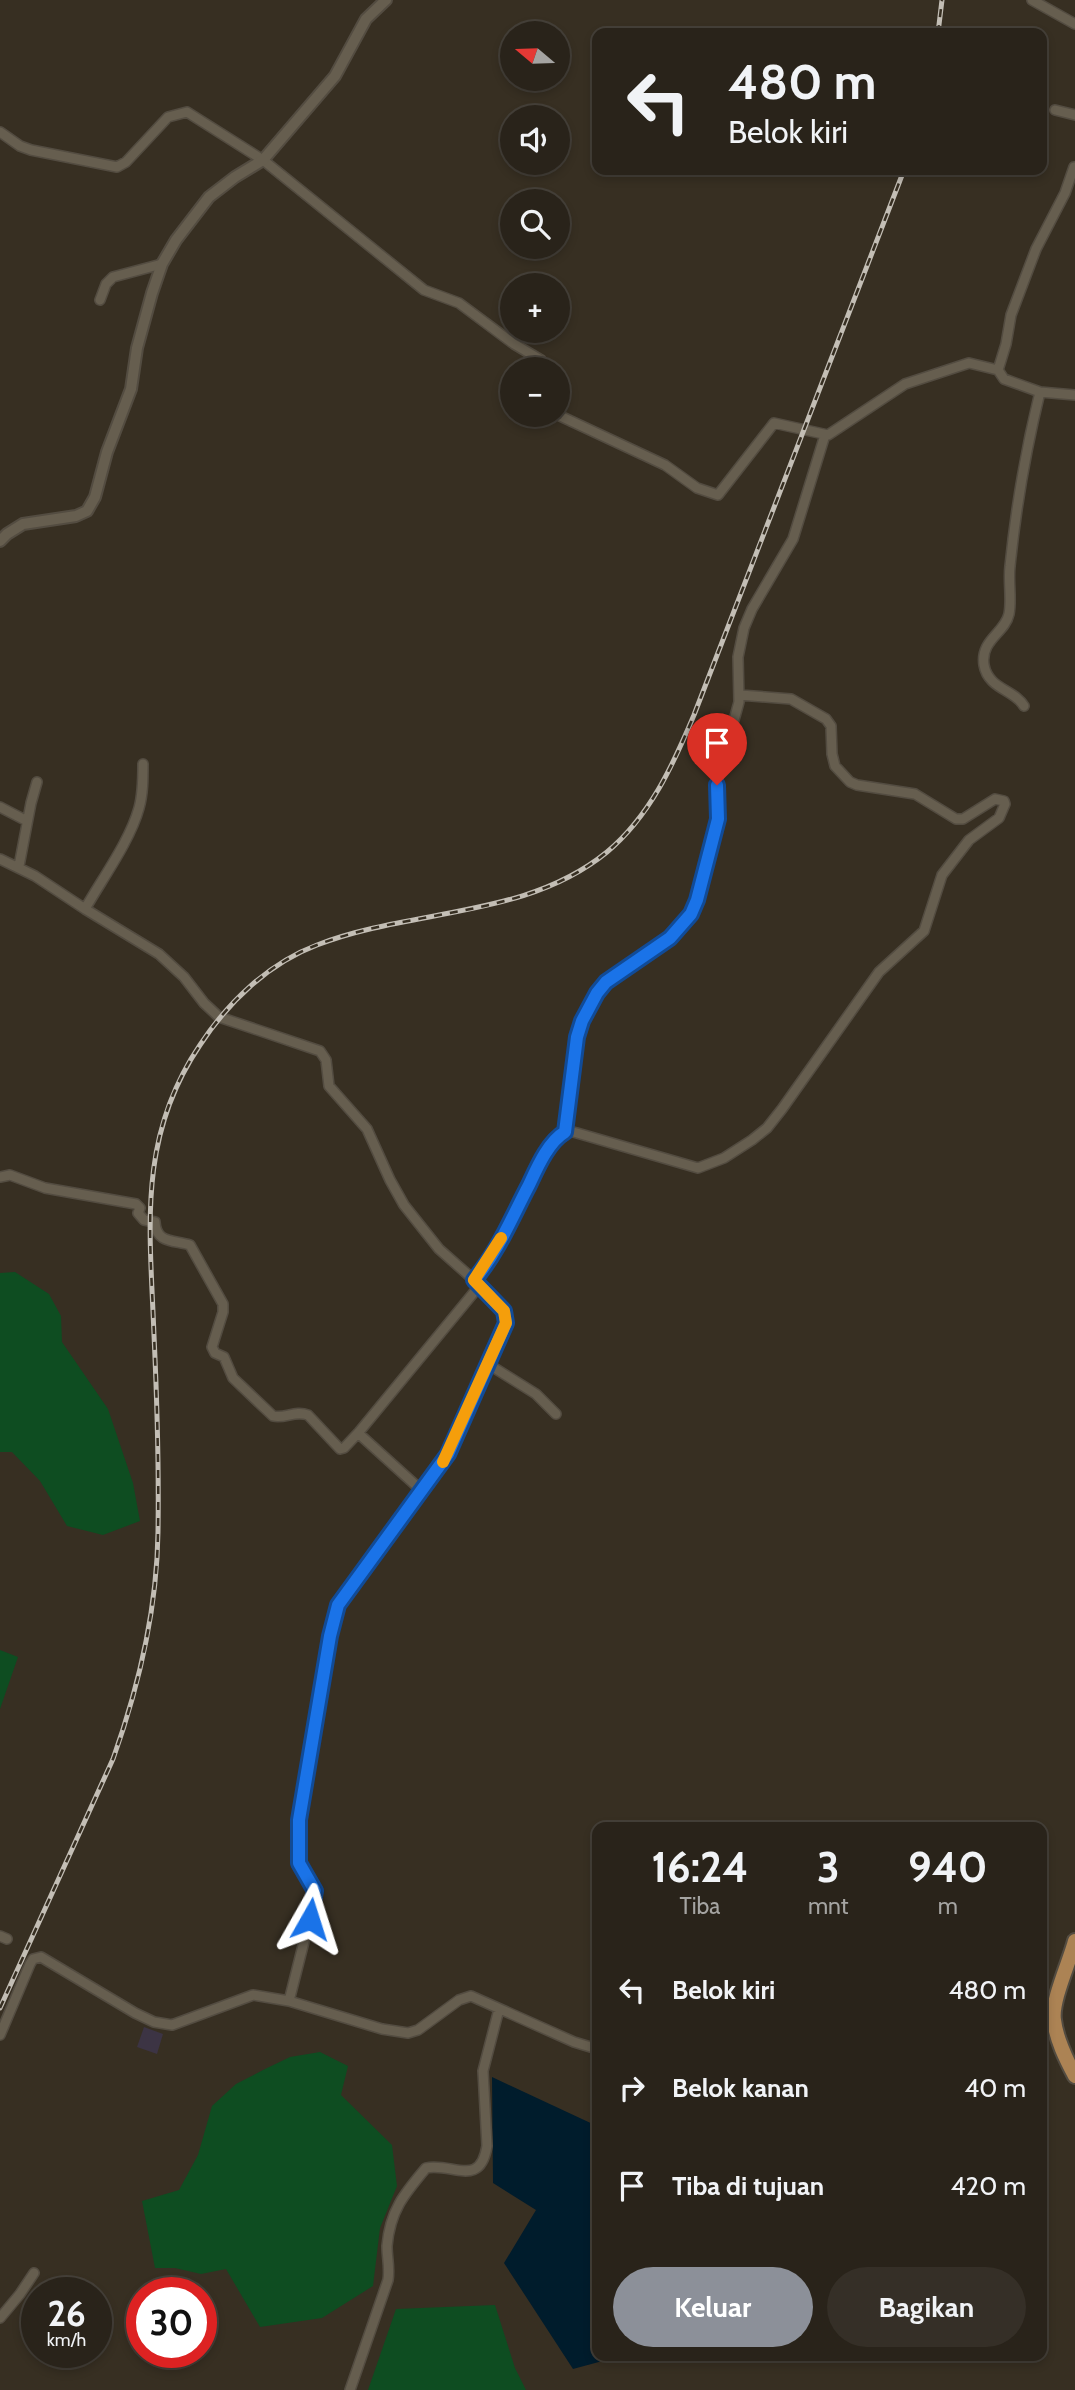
<!DOCTYPE html>
<html lang="id">
<head>
<meta charset="utf-8">
<style>
  :root { --surface:#29231a; --page:#352f27; --text:#f1f3f6; --muted:#a5a4a2; --line:#454039; --accent:#8c9099 }
  body { margin:0; font-family:Cabin,sans-serif; background:var(--page); color:var(--text); height:100vh; display:flex; flex-direction:column; font-size:26px; white-space:nowrap }
  * { box-sizing:border-box; margin:0 }
  p { font-size:23px; color:var(--muted) }
  .icon { flex:none; width:38px; height:38px; fill:none; stroke:currentColor; stroke-width:2; stroke-linecap:round; stroke-linejoin:round }
  .map { position:relative; flex:1; overflow:hidden }
  .drawer { position:absolute; left:592px; top:1822px; width:455px; height:539px; display:flex; flex-direction:column; background:var(--surface); border-radius:14px; box-shadow:0 4px 10px #0003,0 0 0 2px var(--line) }
  .drawer>* { flex:none }
  .top-card { position:absolute; left:592px; top:28px; width:455px; height:147px; border-radius:14px; box-shadow:0 4px 10px #0003,0 0 0 2px var(--line); background:#29231a; color:var(--text); overflow:hidden }
  .needle { width:46px; rotate:289deg }
  .fabs { position:absolute; left:500px; top:21px; display:grid; gap:14px }
  .fabs a { display:grid; place-items:center; width:70px; height:70px; border-radius:50%; background:var(--surface); box-shadow:0 4px 10px #0003,0 0 0 2px var(--line); font-size:35px }
  .speed { position:absolute; left:21px; top:2277px; display:flex; gap:14px; font-size:35px; font-weight:700; text-align:center }
  .speed>* { display:grid; place-content:center; width:91px; height:91px; border-radius:50%; background:var(--surface); box-shadow:0 4px 10px #0003,0 0 0 2px var(--line); line-height:1 }
  .speed small { font-size:18px; font-weight:400 }
  .speed .limit { border:10px solid #d22; background:#fff; color:#111 }
  .pin { position:absolute; display:grid; place-items:center; width:60px; height:60px; color:#fff; margin:-72px -30px; border-radius:50% 50% 50% 0; rotate:-45deg; box-shadow:0 0 7px #0007 }
  .pin .icon { rotate:45deg }
  .me { position:absolute; width:77px; margin:-38px; rotate:6deg; stroke-linejoin:round; filter:drop-shadow(0 0 5px #0008) }
  .turn { display:flex; align-items:center; gap:24px; height:147px; padding:0 21px; font-size:32px }
  .turn .icon { width:91px; height:91px; stroke-width:2.5 }
  .turn b { display:block; font-size:49px; line-height:60px }
  .eta { display:flex; justify-content:space-evenly; align-items:center; height:119px; text-align:center }
  .eta b { font-size:42px; font-weight:700; line-height:49px }
  .button { display:flex; gap:14px; margin-top:auto; padding:14px 21px }
  .button a { flex:1; height:80px; border-radius:42px; background:var(--accent); color:#fff; font-size:28px; font-weight:700; line-height:80px; text-align:center }
  .button a+a { background:var(--page); color:var(--text) }
  ul { padding:0; list-style:none }
  li { display:flex; align-items:center; gap:21px; height:98px; padding:0 21px }
  li div { flex:1 }
  li b { display:block; font-size:26px }
  li em { font-style:normal }
  .map>svg:first-child { display:block }
</style>
</head>
<body>
<div class="map">
<svg width="1075" height="2390" viewBox="0 0 1075 2390">
  <rect width="100%" height="100%" fill="#372f22"/>
  <path fill="#3c3444" d="M144,2027L163,2034L157,2054L137,2047Z"/>
  <path fill="#0e4d21" d="M15,1272L49,1294L61,1316L62,1342L108,1409L133,1483L140,1521L103,1535L67,1526L40,1481L12,1452H0V1273Z
    M0,1650L18,1657L0,1709Z
    M320,2052L348,2066L341,2095L392,2145L397,2186L380,2228L373,2286L322,2318L260,2327L226,2269L201,2274L175,2268H155L142,2201L179,2190L198,2155L212,2106L236,2084L265,2069L290,2057Z
    M495,2305L515,2368L526,2390H368L396,2309Z"/>
  <path fill="#001c2c" d="M492,2077L597,2126V2356H621L573,2369L504,2263L536,2210L493,2183Z"/>
  <g fill="none" stroke-linecap="round" stroke-linejoin="round">
    <defs>
      <path id="minor" d="M1032,0L1075,24
        M1055,110L1075,115
        M0,132L20,146L31,150L117,167L126,162L168,117L187,112L263,160L424,290L459,303L514,344L541,360L547,369
        M1074,167L1065,193L1036,249L1011,315L1006,344L998,370L1004,379L1040,392L1075,395
        M100,300L106,284L113,277L162,264
        M558,415L665,465L697,488L718,495L774,423L828,435L905,384L969,363L998,370
        M1024,706C1015,690 988,689 984,665C980,640 1005,633 1009,614C1012,599 1008,582 1010,566C1016,507 1026,449 1040,392
        M0,807L27,821
        M0,859L35,876L85,909L159,954L184,977L204,1003L219,1017L320,1051L326,1060L329,1086L367,1129L390,1180L404,1205L439,1249L474,1280L504,1311L506,1323L503,1330L448,1454L344,1594L333,1621L299,1820C298,1834 296,1848 299,1861C303,1878 316,1880 314,1902L289,2001
        M19,866L31,803L37,782
        M85,909C102,879 130,841 139,808C143,794 143,779 143,764
        M565,1132L577,1037L588,1007L606,982L670,938L682,926L697,900L718,819V778L739,702L738,657L744,628L752,609L793,539L825,435
        M0,1177L10,1175L45,1188L136,1204L140,1208L138,1213L144,1220L155,1222C156,1243 173,1240 190,1245L223,1304V1312L212,1347L215,1353L224,1357L233,1378L273,1416C285,1419 295,1410 308,1415L340,1449L344,1448L359,1432L480,1285
        M474,1280C511,1236 523,1175 562,1133L569,1131L577,1133L698,1168L724,1158L752,1140L767,1128L782,1109L879,972L924,931L942,875L969,840L999,818L1005,804L1004,801L995,799L963,819H956L915,794L857,785L850,782L835,766L832,754L831,726L826,719L791,699L740,695
        M488,1364L536,1394L556,1414
        M358,1433L421,1490
        M0,1936L7,1939
        M1041,2020L1054,2011
        M0,2035L30,1964L33,1959L41,1957L135,2013L154,2022L172,2025L253,1995L289,2001L382,2029L408,2033L418,2030L459,2000L471,1996L574,2042L597,2049
        M0,2318L20,2294L34,2273
        M350,2390L388,2280C390,2268 387,2258 387,2246C390,2211 404,2194 426,2168C452,2162 480,2189 487,2146L483,2071L499,2009"/>
      <path id="tertiary" d="M0,541L7,534L23,524L76,516L87,511L95,497L107,452L131,389L137,348L152,293L162,264L176,240L209,197L235,177L263,160L335,76L366,19L386,0"/>
      <path id="primary" d="M1075,1941C1070,1961 1051,2001 1054,2020C1056,2039 1066,2059 1075,2076"/>
    </defs>
    <use href="#minor" stroke="#534c41" stroke-width="12"/>
    <use href="#tertiary" stroke="#534c41" stroke-width="14"/>
    <use href="#primary" stroke="#534c41" stroke-width="18"/>
    <use href="#minor" stroke="#665e4f" stroke-width="9"/>
    <use href="#tertiary" stroke="#665e4f" stroke-width="10"/>
    <use href="#primary" stroke="#ac8354" stroke-width="14"/>
    <defs>
      <path id="rail" d="M938,33L942,0
        M0,2008L113,1759C139,1686 157,1610 158,1532C159,1467 157,1400 154,1335C150,1229 137,1138 200,1045C228,1002 269,963 317,945C412,908 525,919 607,852C650,816 673,765 694,715L904,170"/>
    </defs>
    <use href="#rail" stroke="#c3beb5" stroke-width="5"/>
    <use href="#rail" stroke="#372f22" stroke-width="2.5" stroke-dasharray="8" stroke-linecap="butt"/>
  </g>
  <g fill="none" stroke-linecap="round" stroke-linejoin="round">
    <defs>
      <path id="route" d="M310,1919L315,1891L299,1863V1820L330,1636L338,1605L448,1454L506,1323L504,1311L474,1280C498,1252 512,1217 529,1185C537,1168 548,1142 565,1132L577,1037L582,1021L597,993L606,982L670,938L691,914L697,900L718,819L717,785"/>
    </defs>
    <use href="#route" stroke="#114b97" stroke-width="18"/>
    <use href="#route" stroke="#1a73e8" stroke-width="12"/>
    <path stroke="#f59e0b" stroke-width="12" d="M443,1462L506,1323L504,1311L474,1280L501,1238"/>
  </g>
</svg>
<div class="fabs">
<a><svg class="needle" viewBox="-14 -14 28 28"><path d="M0-13l5 13h-10z" fill="#e53935"/><path d="M0 13l5-13h-10z" fill="#a5a4a2"/></svg></a>
<a><svg class="icon" aria-label="sound" viewBox="0 0 24 24"><path d="M4 9h4l5-4v14l-5-4H4zM17 9q2 3 0 6"/></svg></a>
<a><svg class="icon" aria-label="search" viewBox="0 0 24 24"><circle cx="10" cy="10" r="6"/><path d="M15 15l6 6"/></svg></a>
<a>+</a>
<a>−</a>
</div>
<div class="speed"><div>26<small>km/h</small></div><div class="limit">30</div></div>
<div class="pin" style="left:717px;top:785px;background:#d93025"><svg class="icon" aria-label="arrive" viewBox="0 0 24 24"><path d="M6 21V4h12l-3 4 3 4H6"/></svg></div>
<svg class="me" style="left:310px;top:1919px" viewBox="-20 -20 40 40"><path d="M0-17L14 15 0 8-14 15z" fill="#1a73e8" stroke="#fff" stroke-width="4"/></svg>
<div class="top-card">
<div class="turn"><svg class="icon" aria-label="left" viewBox="0 0 24 24"><path d="M17 20v-9H6M10 6l-5 5 5 5"/></svg><div><b>480 m</b>Belok kiri</div></div>
</div>
<section class="drawer">
<div class="eta">
<div><b>16:24</b><p>Tiba</p></div>
<div><b>3</b><p>mnt</p></div>
<div><b>940</b><p>m</p></div>
</div>
<ul>
<li><svg class="icon" aria-label="left" viewBox="0 0 24 24"><path d="M17 20v-9H6M10 6l-5 5 5 5"/></svg><div><b>Belok kiri</b></div><em>480 m</em></li>
<li><svg class="icon" aria-label="right" viewBox="0 0 24 24"><path d="M7 20v-9h11M14 6l5 5-5 5"/></svg><div><b>Belok kanan</b></div><em>40 m</em></li>
<li><svg class="icon" aria-label="arrive" viewBox="0 0 24 24"><path d="M6 21V4h12l-3 4 3 4H6"/></svg><div><b>Tiba di tujuan</b></div><em>420 m</em></li>
</ul>
<div class="button"><a>Keluar</a><a>Bagikan</a></div>
</section>
</div>
</body>
</html>
